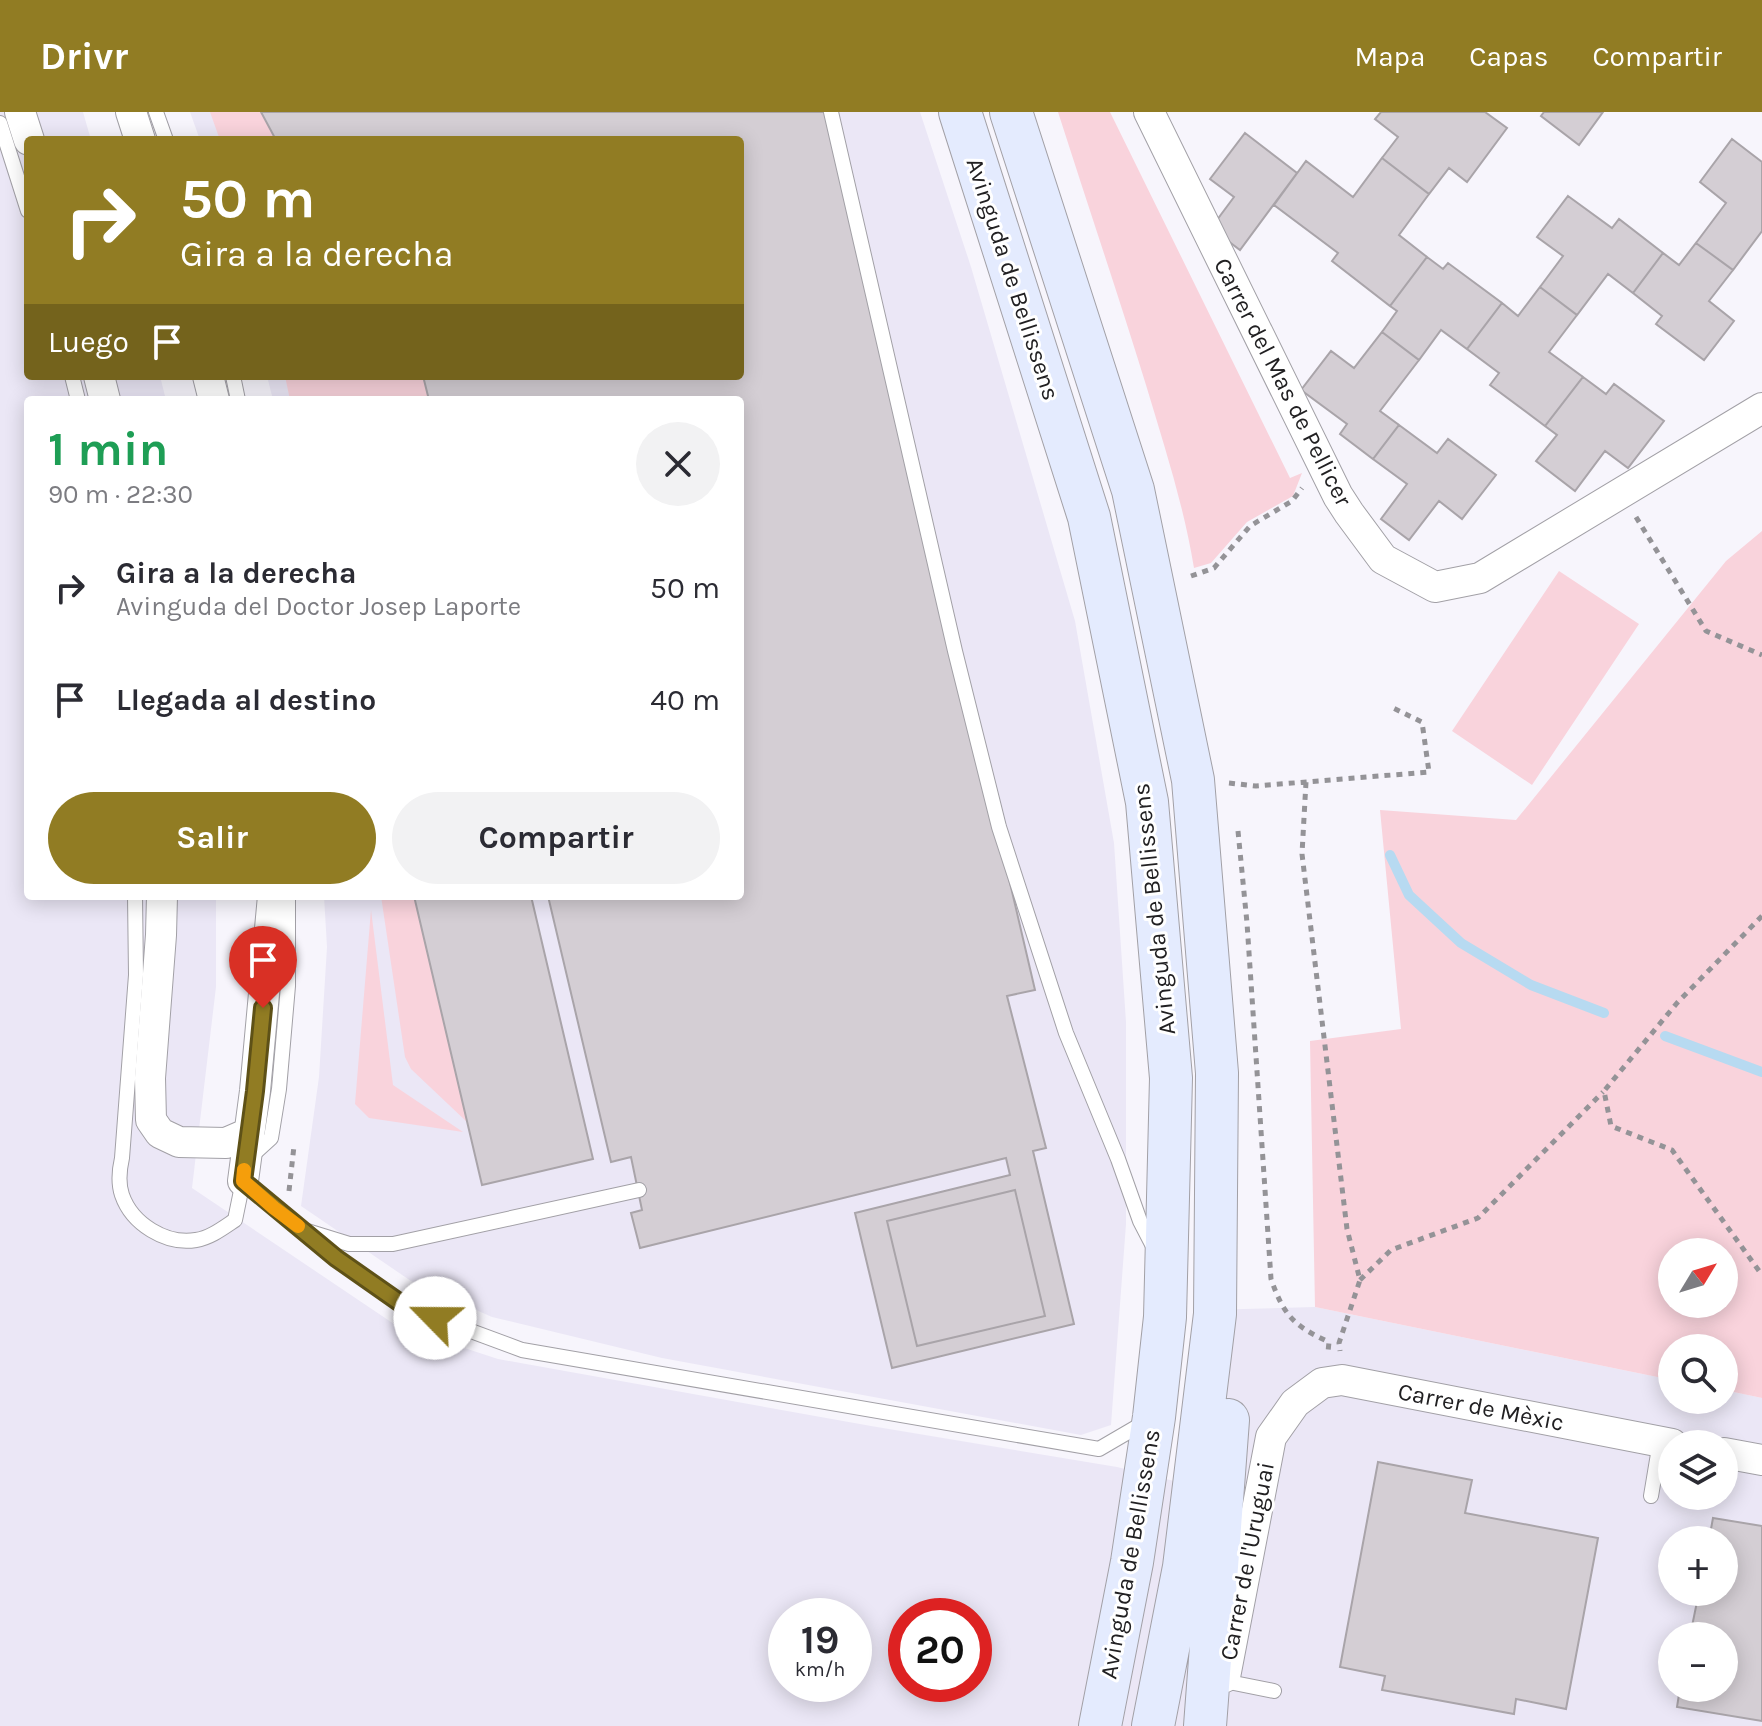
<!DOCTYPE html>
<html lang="es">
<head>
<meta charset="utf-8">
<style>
  :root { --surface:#fff; --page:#f2f2f3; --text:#2b2b33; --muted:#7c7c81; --accent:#917c23 }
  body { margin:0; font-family:Karla,sans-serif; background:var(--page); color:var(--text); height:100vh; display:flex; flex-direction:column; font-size:30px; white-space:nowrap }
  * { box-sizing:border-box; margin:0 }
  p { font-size:26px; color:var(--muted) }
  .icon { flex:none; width:44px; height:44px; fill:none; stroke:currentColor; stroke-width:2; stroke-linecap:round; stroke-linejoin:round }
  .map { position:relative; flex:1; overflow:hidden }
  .panel { position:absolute; left:24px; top:284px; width:720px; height:504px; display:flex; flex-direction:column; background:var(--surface); border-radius:8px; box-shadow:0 4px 20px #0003 }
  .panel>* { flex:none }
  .banner { position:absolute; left:24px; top:24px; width:720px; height:244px; border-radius:8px; box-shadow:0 4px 20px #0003; background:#917c23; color:#fff; overflow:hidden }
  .needle { width:52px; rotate:52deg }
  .controls { position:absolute; left:1658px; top:1126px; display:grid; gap:16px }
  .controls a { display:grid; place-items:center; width:80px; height:80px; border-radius:50%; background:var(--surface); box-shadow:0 4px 20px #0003; font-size:40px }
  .speed { position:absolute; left:768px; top:1486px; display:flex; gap:16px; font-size:40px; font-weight:700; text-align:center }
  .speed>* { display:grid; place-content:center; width:104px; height:104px; border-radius:50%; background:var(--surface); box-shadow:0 4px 20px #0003; line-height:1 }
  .speed small { font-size:20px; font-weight:400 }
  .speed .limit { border:12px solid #d22; background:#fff; color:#111 }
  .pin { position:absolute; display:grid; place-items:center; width:68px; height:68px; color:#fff; margin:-82px -34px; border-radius:50% 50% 50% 0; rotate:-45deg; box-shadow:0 0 8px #0007 }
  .pin .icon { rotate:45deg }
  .me { position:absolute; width:88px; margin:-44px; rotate:293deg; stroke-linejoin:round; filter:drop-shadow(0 0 6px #0008) }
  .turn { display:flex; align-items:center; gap:28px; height:168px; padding:0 24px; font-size:36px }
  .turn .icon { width:104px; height:104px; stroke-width:2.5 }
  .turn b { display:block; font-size:56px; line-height:68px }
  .then { display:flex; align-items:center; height:76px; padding:0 24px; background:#0003; gap:16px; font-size:30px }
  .round { display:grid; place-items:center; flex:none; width:84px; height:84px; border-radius:42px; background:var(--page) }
  .summary { display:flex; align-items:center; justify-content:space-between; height:136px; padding:0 24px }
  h1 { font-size:48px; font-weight:700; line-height:60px; color:#1e9e55 }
  .primary-button { display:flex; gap:16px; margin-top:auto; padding:16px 24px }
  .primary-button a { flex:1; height:92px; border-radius:48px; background:var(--accent); color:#fff; font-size:32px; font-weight:700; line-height:92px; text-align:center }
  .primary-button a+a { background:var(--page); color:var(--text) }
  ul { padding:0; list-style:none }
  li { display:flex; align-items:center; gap:24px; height:112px; padding:0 24px }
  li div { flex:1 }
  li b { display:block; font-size:30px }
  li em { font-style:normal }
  header { display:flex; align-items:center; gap:48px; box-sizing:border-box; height:112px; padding:0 40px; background:var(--accent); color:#fff }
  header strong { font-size:38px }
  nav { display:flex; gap:44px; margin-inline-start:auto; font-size:28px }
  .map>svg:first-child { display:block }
</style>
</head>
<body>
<header>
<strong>Drivr</strong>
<nav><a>Mapa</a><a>Capas</a><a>Compartir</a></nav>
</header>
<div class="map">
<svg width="1762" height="1614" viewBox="0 0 1762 1614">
  <rect width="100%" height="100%" fill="#f7f5fc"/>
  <path fill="#ebe7f6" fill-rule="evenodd" d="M0,0H83L91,28H28V264H160L166,288H28V784H216V875L192,1076L397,1214L498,1247L871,1314L1117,1355L1174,1369L1184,1279L1206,1198L1315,1195L1672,1268V1288H1724V1278L1762,1286V1614H0ZM1672,1332H1724V1384H1672ZM1672,1428H1724V1480H1672ZM786,1504H854V1572H786ZM906,1504H974V1572H906ZM1672,1524H1724V1576H1672Z
    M190,0H920L971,155L1075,509L1114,731L1126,910V1112L1111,1313L1081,1323L662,1246L492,1205L411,1169L301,1094L319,965L327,835L324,784H740V288H273L267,264H740V28H200Z"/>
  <path fill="#f9d3dc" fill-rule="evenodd" d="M210,0H261L276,28H220Z
    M1058,0H1110L1290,366L1302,361L1293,384L1247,410L1211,451L1194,456C1184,394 1164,333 1146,273C1118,182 1087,91 1058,0Z
    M285,264H423L429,288H290Z
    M1762,419V1286L1724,1278V1236H1672V1268L1315,1195L1310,929L1401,917L1380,698L1516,708L1726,449ZM1724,1140V1192H1672V1140Z
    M1559,459L1639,512L1532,673L1452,619Z
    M381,784H414L467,1010L411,957L405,945Z
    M371,798L393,973L463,1020L369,1006L355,992Z"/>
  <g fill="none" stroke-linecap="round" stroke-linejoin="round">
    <path stroke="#b7daf1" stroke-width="10" d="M1390,743L1409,783L1461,831L1531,873L1604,901
      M1665,924L1762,960"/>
  </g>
  <path fill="#d4ced4" stroke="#a9a4a9" stroke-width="2" d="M261,0H830L1035,878L1007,884L1046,1036L1033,1039L1074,1212L892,1256L855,1101L1010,1063L1006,1046L640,1136L631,1101L642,1098L631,1045L611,1050L548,784H740V288H429L423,264H740V28H276Z
    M1381,0H1485L1507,16L1467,70L1449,56L1429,82L1382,46L1398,25L1375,7Z
    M1544,0H1603L1579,33L1541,4Z
    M1245,21L1297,61L1240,138L1211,116L1234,85L1210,67Z
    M1732,27L1762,50V119L1733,158L1696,131L1726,91L1700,70Z
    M1382,46L1429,82L1399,123L1427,145L1390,194L1332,149L1338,141L1274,93L1306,49L1353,85Z
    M1568,84L1612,116L1619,107L1663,141L1633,181L1608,162L1577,203L1540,175L1563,144L1537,125Z
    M1696,131L1733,158L1709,189L1734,209L1704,248L1656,212L1662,204L1633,181L1663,141L1679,153Z
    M1427,145L1443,157L1448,151L1502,191L1467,237L1441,218L1419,248L1382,220L1397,199L1390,194Z
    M1540,175L1577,203L1549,240L1583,265L1545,314L1490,273L1499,261L1467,237L1502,191L1518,204Z
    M1382,220L1419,248L1380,299L1399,313L1373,347L1340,322L1347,312L1301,278L1331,239L1354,256Z
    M1583,265L1606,282L1614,272L1664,309L1628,356L1605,339L1575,379L1536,349L1557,323L1545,314Z
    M1399,313L1437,341L1448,327L1496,363L1462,407L1439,389L1409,428L1381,407L1407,372L1373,347Z
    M414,784H531L593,1047L482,1073Z
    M1015,1078L1045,1204L917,1234L887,1109Z
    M1378,1350L1472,1368L1465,1401L1598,1426L1566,1597L1516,1587L1514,1602L1382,1578L1385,1564L1340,1555Z
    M1713,1406L1762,1414V1609L1677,1595L1680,1576H1724V1524H1690L1699,1480H1724V1428H1709Z"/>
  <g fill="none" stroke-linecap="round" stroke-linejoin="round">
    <defs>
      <path id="service" d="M156,0L166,28
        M831,0L955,539L999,715L1066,921L1118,1047L1140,1109L1154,1136
        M0,11L28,99
        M72,264L78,288
        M233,264L238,288
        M135,784L136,863L122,1046C119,1059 118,1071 122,1083C132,1112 166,1133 196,1128C210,1126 223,1116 235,1108L243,1069L336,1146L406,1195L522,1238L1099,1337L1147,1309
        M249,1046L271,1026L279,977L288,874V784
        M307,1119L349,1132H393L639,1078
        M1651,1384L1660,1330
        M1224,1569L1274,1579"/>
      <path id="minor" d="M20,0L29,28
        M131,0L140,28
        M1149,0L1338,384L1349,401L1383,447L1435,475L1480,466L1762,296
        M99,264L105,288
        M208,264L214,288
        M162,784L161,823L150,966L151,1008L160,1021L179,1030L226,1031L249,1021
        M243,1069L255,979L273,784
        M1724,1341L1762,1348
        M1225,1565L1271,1325L1295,1291L1322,1271L1342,1268L1672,1332"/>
      <path id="secondary" d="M960,0L1089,405L1147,690L1171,966L1165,1205L1154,1305L1132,1450L1100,1614
        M1011,0L1133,378L1193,668L1217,961L1215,1202L1184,1455L1153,1614
        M1205,1614L1228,1308"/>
    </defs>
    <use href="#service" stroke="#a2a0a6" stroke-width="16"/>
    <use href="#minor" stroke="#a2a0a6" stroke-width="32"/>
    <use href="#secondary" stroke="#a2a0a6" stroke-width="44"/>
    <path stroke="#949397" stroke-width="5" stroke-dasharray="6 6" stroke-linecap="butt" d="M1636,405L1706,519L1762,543
      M1191,464L1214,456L1250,414L1292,389L1302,376
      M1306,670L1302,742L1347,1117L1360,1168L1339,1231L1340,1239
      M1229,671L1256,674L1429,660L1422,610L1393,596
      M1238,719L1247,811L1271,1167C1284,1204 1294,1214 1329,1230L1328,1240
      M1762,804L1677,891L1604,979L1611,1014L1672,1038L1762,1163
      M289,1079L294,1034
      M1360,1168L1391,1138L1478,1106L1603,980"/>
    <use href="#service" stroke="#fff" stroke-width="14"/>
    <use href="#minor" stroke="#fff" stroke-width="30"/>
    <use href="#secondary" stroke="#e4ebfe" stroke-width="42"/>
  </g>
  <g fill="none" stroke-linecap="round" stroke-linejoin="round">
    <defs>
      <path id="route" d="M263,896L255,979L243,1069L336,1146L406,1195L435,1206"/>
    </defs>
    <use href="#route" stroke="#5e5117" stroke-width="20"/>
    <use href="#route" stroke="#917c23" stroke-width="14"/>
    <path stroke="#f59e0b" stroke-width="14" d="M244,1058L243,1069L274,1096L298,1114"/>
  </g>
  <g text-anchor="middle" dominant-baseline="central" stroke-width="6" stroke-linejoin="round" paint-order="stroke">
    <g font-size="24" fill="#212022" stroke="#fff">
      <text transform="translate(1013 167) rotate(72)">Avinguda de Bellissens</text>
      <text transform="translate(1283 270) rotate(63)">Carrer del Mas de Pellicer</text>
      <text transform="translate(1154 797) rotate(-96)">Avinguda de Bellissens</text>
      <text transform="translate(1481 1295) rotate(11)">Carrer de Mèxic</text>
      <text transform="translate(1130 1442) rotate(-80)">Avinguda de Bellissens</text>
      <text transform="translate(1247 1449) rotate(-79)">Carrer de l'Uruguai</text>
    </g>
  </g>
</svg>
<div class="controls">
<a><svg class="needle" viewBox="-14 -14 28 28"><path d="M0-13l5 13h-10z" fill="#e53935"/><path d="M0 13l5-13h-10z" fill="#7c7c81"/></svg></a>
<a><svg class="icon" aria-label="search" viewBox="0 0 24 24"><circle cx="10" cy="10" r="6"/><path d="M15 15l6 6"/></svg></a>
<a><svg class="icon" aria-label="layers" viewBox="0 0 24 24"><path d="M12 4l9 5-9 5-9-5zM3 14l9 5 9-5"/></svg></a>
<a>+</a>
<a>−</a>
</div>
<div class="speed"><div>19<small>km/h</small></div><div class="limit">20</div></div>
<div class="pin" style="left:263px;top:896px;background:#d93025"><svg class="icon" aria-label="arrive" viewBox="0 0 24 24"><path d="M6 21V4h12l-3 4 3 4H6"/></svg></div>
<svg class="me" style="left:435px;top:1206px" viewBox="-20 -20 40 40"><circle r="19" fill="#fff"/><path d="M0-13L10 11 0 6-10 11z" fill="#917c23"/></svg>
<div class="banner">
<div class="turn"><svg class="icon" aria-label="right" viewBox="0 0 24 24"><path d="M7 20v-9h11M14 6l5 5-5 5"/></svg><div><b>50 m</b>Gira a la derecha</div></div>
<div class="then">Luego<svg class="icon" aria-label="arrive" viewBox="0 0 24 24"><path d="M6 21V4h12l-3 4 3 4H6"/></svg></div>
</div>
<section class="panel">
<div class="summary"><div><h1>1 min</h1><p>90 m · 22:30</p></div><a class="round"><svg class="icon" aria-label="close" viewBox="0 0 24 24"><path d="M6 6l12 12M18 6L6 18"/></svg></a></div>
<ul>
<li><svg class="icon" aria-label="right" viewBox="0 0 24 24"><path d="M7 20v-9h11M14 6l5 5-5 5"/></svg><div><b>Gira a la derecha</b><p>Avinguda del Doctor Josep Laporte</p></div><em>50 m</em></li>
<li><svg class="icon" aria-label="arrive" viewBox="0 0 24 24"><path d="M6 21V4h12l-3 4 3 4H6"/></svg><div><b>Llegada al destino</b></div><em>40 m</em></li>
</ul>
<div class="primary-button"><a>Salir</a><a>Compartir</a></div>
</section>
</div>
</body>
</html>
